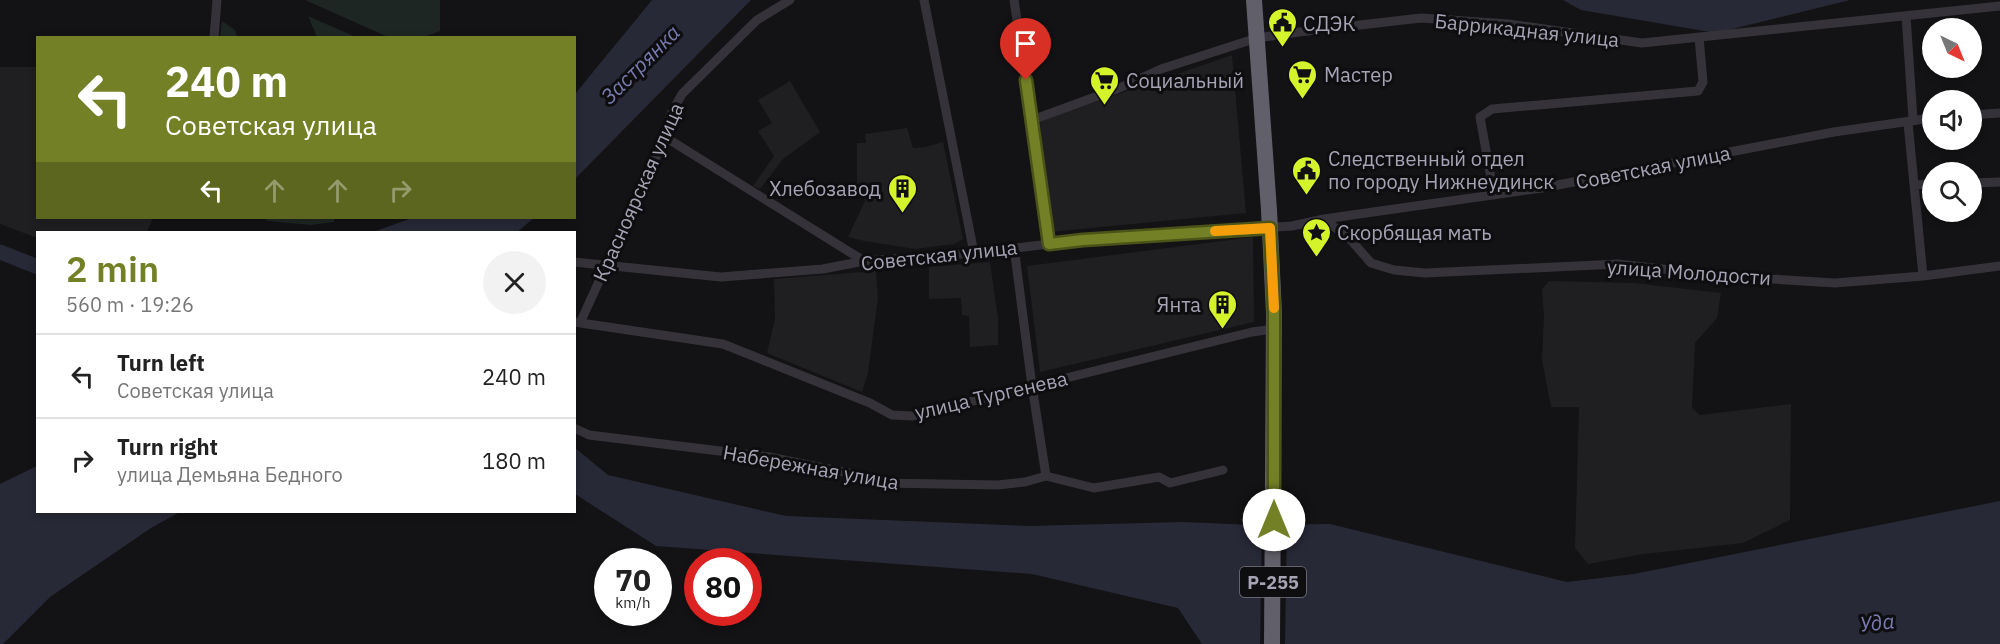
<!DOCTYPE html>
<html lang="en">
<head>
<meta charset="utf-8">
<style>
  :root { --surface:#fff; --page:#f2f2f2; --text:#222; --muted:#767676; --line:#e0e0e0; --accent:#738026 }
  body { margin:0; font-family:"IBM Plex Sans",sans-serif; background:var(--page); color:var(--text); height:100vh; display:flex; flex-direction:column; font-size:22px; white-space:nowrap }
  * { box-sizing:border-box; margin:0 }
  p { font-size:20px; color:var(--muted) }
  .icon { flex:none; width:33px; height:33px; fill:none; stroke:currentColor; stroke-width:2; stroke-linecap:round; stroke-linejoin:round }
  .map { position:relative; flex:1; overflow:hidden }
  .sheet { position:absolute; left:36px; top:231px; width:540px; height:282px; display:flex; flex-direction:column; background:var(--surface); border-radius:0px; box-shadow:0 3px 9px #0003 }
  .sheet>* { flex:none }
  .hud { position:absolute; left:36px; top:36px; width:540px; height:183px; border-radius:0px; box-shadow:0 3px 9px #0003; background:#738026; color:#fff; overflow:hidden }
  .needle { width:39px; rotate:137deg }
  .fabs { position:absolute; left:1922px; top:18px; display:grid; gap:12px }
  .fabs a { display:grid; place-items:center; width:60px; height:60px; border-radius:50%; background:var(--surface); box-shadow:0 3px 9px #0003; font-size:30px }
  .speed { position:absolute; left:594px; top:548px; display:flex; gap:12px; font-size:30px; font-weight:700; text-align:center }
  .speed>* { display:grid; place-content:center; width:78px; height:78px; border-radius:50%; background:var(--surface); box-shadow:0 3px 9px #0003; line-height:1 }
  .speed small { font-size:15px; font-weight:400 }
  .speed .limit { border:9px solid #d22; background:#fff; color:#111 }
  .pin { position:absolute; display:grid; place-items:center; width:51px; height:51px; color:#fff; margin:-62px -26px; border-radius:50% 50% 50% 0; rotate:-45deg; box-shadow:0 0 6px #0007 }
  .pin .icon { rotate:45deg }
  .me { position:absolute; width:66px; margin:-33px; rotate:0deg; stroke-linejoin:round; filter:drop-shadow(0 0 4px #0008) }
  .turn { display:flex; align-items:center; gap:21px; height:126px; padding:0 30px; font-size:27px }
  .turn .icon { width:78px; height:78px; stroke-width:2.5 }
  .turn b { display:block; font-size:42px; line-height:51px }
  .lanes { display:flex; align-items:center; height:57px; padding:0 30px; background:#0003; justify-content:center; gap:30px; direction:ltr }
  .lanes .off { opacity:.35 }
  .round { display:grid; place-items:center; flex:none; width:63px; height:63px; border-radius:32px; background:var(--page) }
  .headline { display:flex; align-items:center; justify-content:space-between; height:102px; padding:0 30px }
  h1 { font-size:36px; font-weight:600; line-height:45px; color:var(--accent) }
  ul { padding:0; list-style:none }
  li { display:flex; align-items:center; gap:18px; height:84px; padding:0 30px; border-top:2px solid var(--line) }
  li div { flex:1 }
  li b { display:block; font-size:22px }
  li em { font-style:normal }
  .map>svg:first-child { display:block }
</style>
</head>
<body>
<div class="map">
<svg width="2000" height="644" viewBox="0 0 2000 644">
  <rect width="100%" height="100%" fill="#131214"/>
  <path fill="#1f1e21" d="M1232,55L1246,213L1050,232L1040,121Z
    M0,67H37L38,218H153L147,232H38L37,238L0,224Z
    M790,81L820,132L783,159L760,189L753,186L774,156L758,131L772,123L758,100Z
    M907,128L913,148L925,147L943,142L963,239L954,244L915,249L864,241L848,237L865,201L861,186H857V143H866L865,134Z
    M1253,237L1254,322L1040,372L1027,266Z
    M990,262L998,318V345L970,347L969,316L962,315L961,298L929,299V267Z
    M876,271L878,298L868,373L862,392L767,353L775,318L774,279Z
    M1549,281L1634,283L1721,293L1717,318L1695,343L1692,408L1700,415L1791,404L1790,520L1743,543L1644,554L1588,564L1575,548L1579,407H1551L1542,360L1544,315L1542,289Z"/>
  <path fill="#1e2623" d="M305,0H440V31L424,37H388Z
    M308,16L356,37H317Z
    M222,21L235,30L237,37H220Z
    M264,218H334V222L311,225L268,221Z"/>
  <path fill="#282937" d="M652,0H751L575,179V94Z
    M1563,0H1850L1716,33L1581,10Z
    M412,218H534L517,232H373Z
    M574,447L608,475L786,516L1029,526L1183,522L1255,525L1330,524L1567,582L1634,574L2000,501V644H1202L1178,608L1032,574L656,546L575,494Z
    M37,466L38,512H180L151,528L50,597L3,644H0V484Z"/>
  <path fill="#131214" d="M1262,522H1287L1285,644H1260Z"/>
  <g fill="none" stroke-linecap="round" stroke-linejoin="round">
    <path stroke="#282937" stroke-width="15" d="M0,252L38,267"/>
    <path stroke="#353339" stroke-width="9" d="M924,0L974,253
      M1014,0L1032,120L1049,244
      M1906,16L1913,119
      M214,38L217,0
      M1971,115L2000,113
      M1032,120L1117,89L1161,69L1257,38L1299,32L1421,18L1509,24L1642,43L2000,6
      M1908,123L1923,276
      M665,137L864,261
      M1971,183L2000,182
      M1915,185L1932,184
      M1494,195L1480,117L1492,109L1698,91L1703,82L1699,37
      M1324,219L1350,239L1371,263L1394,270L1425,273L1618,264L1724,276L1835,283L1923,276L2000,266
      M1014,247L1032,386L1046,476
      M574,262L721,277L823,269L864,261L974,253L1083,240L1292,226L1324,219L1542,188L1834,132L1932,118
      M574,322L723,344L870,403L892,415L913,416L1252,332L1274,329
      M580,323L665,137L671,114L682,94L757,20L790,0
      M574,428L589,435L769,457L859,475L883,483L998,485L1025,482L1046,476L1094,488L1159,477L1170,483L1223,470"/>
    <path stroke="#615f6a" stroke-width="16" d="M1254,0L1269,210L1274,313L1272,644"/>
  </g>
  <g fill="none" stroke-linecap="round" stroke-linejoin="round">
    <defs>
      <path id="route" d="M1026,80L1049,244L1083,240L1270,228L1274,313V520"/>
    </defs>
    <use href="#route" stroke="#4b5319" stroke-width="15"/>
    <use href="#route" stroke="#738026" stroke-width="10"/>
    <path stroke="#f59e0b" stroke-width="10" d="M1215,231L1270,228L1274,308"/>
  </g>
  <defs>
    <symbol id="civic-pin" viewBox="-11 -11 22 30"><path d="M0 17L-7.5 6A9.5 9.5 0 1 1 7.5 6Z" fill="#d5f32b" stroke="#0e0d0f"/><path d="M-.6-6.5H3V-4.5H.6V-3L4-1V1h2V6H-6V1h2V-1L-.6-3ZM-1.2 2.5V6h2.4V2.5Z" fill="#111"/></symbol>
    <symbol id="supermarket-pin" viewBox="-11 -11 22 30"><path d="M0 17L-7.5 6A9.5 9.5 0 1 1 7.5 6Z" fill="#d5f32b" stroke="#0e0d0f"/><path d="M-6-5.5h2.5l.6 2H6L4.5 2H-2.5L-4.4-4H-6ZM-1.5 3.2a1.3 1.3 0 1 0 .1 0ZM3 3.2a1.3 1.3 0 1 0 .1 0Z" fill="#111"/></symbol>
    <symbol id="building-pin" viewBox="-11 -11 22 30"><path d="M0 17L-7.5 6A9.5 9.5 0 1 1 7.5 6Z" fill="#d5f32b" stroke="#0e0d0f"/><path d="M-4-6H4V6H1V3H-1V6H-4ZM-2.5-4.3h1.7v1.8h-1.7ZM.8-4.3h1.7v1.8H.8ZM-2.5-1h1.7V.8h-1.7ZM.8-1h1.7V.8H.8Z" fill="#111"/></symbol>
    <symbol id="sight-pin" viewBox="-11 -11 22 30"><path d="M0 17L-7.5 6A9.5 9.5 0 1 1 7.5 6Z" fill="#d5f32b" stroke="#0e0d0f"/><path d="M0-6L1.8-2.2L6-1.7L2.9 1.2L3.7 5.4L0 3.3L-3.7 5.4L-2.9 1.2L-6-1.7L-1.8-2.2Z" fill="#111"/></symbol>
  </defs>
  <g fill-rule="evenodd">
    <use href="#civic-pin" x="1266" y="6" width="33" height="45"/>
    <use href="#supermarket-pin" x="1286" y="58" width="33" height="45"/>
    <use href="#supermarket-pin" x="1088" y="64" width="33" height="45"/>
    <use href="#civic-pin" x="1290" y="154" width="33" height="45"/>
    <use href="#building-pin" x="886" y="172" width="33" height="45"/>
    <use href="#sight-pin" x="1300" y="216" width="33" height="45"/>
    <use href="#building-pin" x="1206" y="288" width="33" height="45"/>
  </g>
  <g text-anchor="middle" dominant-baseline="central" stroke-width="6" stroke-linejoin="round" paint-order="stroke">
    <rect fill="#0e0d0f" stroke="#787682" stroke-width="1.5" x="1240" y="567" width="66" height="30" rx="4.5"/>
    <g font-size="18" font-weight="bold" fill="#a6a3b4">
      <text x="1273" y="582">Р-255</text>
    </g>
    <g font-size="20" fill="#a6a3b4" stroke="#0e0d0f" text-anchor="start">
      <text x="1303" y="23">СДЭК</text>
      <text x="1324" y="74">Мастер</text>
      <text x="1126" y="80">Социальный</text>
      <text x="1328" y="158">Следственный отдел<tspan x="1328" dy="23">по городу Нижнеудинск</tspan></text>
      <text x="881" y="188" text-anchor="end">Хлебозавод</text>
      <text x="1337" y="232">Скорбящая мать</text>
      <text x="1201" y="304" text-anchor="end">Янта</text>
    </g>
    <g font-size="20" fill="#a6a3b4" stroke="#0e0d0f">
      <text transform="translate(1527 30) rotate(6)">Баррикадная улица</text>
      <text transform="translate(1653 167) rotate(-11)">Советская улица</text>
      <text transform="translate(638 192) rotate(-66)">Красноярская улица</text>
      <text transform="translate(939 255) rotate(-6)">Советская улица</text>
      <text transform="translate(1689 272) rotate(4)">улица Молодости</text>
      <text transform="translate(991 395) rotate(-13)">улица Тургенева</text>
      <text transform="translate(811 467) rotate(10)">Набережная улица</text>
    </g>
    <g font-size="21" font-style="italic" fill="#797cb0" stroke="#0e0d0f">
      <text transform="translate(640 64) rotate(-45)">Застрянка</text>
      <text transform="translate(1877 622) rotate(-6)">Уда</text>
    </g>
  </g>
</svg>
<div class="fabs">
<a><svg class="needle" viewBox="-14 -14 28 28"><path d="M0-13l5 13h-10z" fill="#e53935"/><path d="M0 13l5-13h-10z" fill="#767676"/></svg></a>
<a><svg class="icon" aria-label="sound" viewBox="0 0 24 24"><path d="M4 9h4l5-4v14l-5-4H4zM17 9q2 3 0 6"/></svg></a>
<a><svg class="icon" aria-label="search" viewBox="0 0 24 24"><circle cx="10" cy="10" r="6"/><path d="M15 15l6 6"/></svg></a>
</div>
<div class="speed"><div>70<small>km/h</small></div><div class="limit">80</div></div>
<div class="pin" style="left:1026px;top:80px;background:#d93025"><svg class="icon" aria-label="arrive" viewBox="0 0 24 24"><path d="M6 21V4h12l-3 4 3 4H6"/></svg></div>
<svg class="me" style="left:1274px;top:520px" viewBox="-20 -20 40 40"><circle r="19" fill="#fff"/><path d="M0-13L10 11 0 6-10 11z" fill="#738026"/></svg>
<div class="hud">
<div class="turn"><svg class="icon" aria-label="left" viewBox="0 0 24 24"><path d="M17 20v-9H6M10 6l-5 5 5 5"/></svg><div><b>240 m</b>Советская улица</div></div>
<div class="lanes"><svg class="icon" aria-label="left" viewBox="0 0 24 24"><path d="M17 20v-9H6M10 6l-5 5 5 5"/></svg><svg class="icon off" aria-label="ahead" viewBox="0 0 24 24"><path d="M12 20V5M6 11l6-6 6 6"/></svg><svg class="icon off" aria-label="ahead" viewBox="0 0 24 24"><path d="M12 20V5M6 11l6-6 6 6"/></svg><svg class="icon off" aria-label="right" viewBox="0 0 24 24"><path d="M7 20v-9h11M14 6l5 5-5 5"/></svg></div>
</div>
<section class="sheet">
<div class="headline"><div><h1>2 min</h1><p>560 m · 19:26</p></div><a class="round"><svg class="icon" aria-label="close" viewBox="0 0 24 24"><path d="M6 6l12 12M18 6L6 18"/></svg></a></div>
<ul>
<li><svg class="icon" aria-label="left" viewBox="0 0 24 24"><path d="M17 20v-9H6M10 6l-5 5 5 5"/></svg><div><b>Turn left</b><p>Советская улица</p></div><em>240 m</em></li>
<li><svg class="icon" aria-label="right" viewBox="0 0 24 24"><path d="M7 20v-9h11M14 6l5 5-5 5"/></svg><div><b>Turn right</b><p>улица Демьяна Бедного</p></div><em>180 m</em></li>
</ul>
</section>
</div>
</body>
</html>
